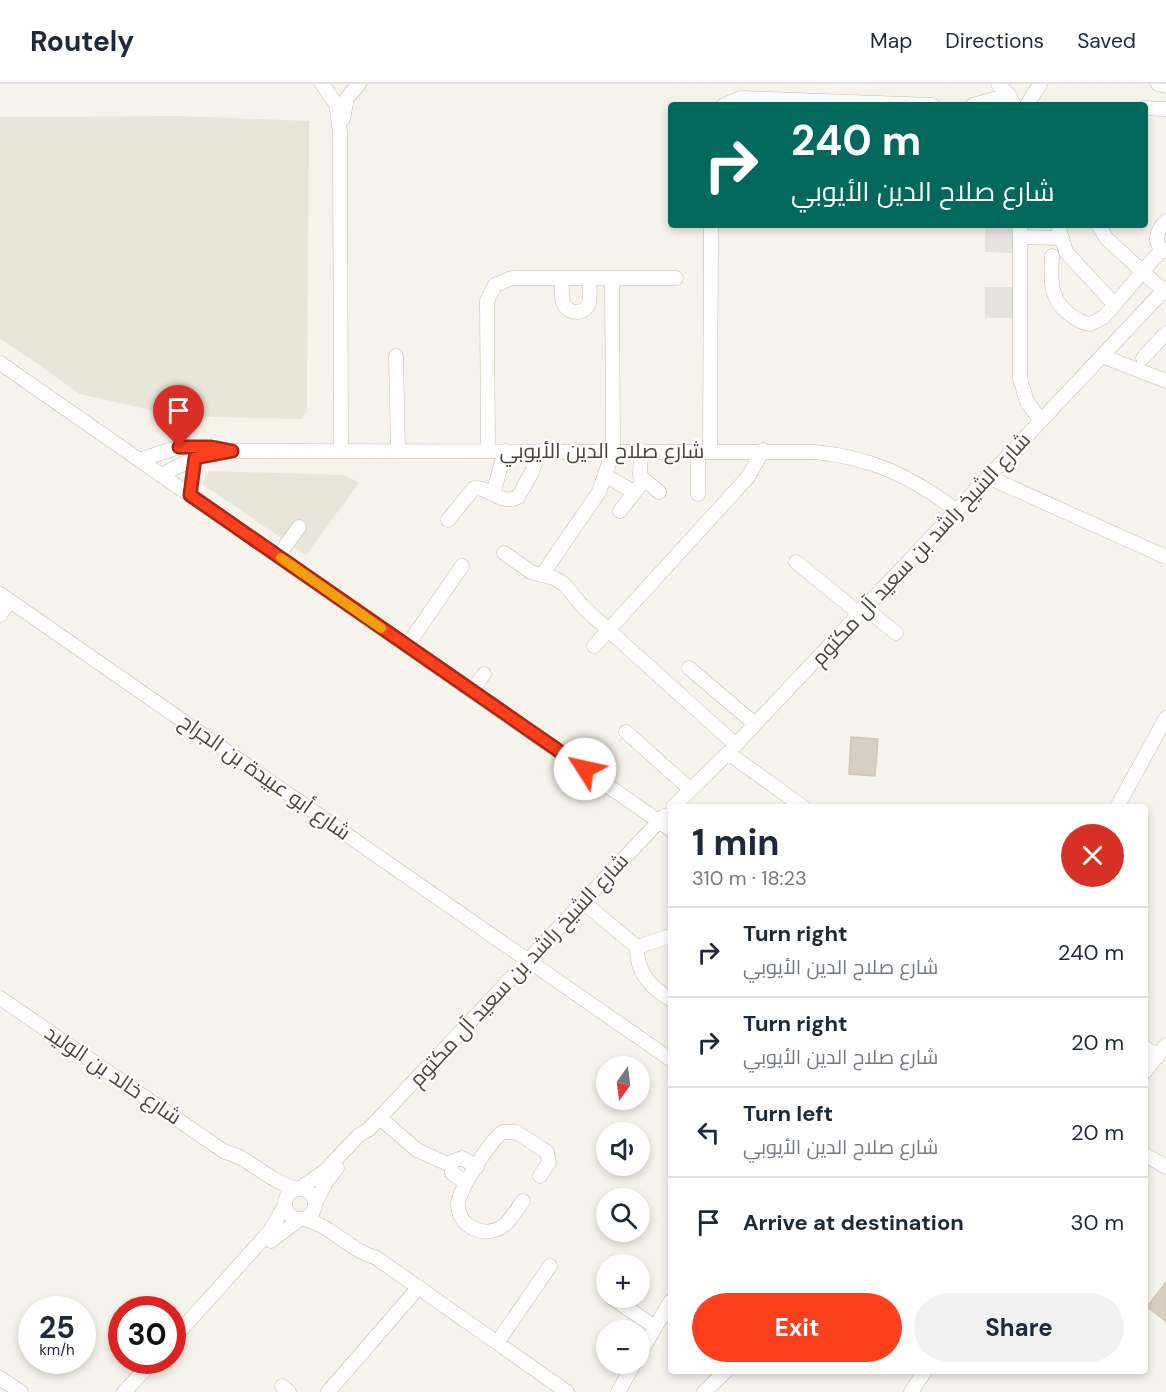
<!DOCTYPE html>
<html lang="en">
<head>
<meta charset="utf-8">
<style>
  :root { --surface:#fff; --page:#f2f2f3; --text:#1f2937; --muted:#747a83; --line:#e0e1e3; --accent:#fc3f1d }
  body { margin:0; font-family:"DM Sans",Cairo,sans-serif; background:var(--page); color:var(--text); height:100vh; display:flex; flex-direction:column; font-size:22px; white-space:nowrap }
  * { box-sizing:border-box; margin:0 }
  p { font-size:20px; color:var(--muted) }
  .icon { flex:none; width:33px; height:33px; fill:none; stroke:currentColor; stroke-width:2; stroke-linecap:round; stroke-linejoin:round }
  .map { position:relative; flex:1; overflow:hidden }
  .drawer { position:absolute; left:668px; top:720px; width:480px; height:570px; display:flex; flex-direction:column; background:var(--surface); border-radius:6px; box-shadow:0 3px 9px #0003 }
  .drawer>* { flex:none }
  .banner { position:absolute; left:668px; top:18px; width:480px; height:126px; border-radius:6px; box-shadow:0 3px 9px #0003; background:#00695c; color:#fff; overflow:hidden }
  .needle { width:39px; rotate:194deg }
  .tools { position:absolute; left:596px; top:972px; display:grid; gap:12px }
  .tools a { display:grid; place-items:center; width:54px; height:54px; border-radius:50%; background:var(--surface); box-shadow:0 3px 9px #0003; font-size:30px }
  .speed { position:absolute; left:18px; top:1212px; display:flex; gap:12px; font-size:30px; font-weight:700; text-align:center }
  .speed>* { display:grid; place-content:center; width:78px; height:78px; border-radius:50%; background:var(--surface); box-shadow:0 3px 9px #0003; line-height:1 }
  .speed small { font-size:15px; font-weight:400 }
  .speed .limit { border:9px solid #d22; background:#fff; color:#111 }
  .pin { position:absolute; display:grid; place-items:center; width:51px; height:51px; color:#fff; margin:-62px -26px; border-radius:50% 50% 50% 0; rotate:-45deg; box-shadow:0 0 6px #0007 }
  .pin .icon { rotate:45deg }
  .me { position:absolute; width:66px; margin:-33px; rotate:305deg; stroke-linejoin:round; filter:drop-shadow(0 0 4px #0008) }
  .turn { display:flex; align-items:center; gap:21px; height:126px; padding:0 24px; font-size:27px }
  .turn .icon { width:78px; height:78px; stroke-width:2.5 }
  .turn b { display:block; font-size:42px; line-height:51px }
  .round { display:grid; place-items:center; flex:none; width:63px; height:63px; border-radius:32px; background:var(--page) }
  .summary { display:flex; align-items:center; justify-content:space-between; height:102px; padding:0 24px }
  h1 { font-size:36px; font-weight:700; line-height:45px }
  .cta { display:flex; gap:12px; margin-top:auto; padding:12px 24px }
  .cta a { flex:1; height:69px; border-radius:36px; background:var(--accent); color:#fff; font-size:24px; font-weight:700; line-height:69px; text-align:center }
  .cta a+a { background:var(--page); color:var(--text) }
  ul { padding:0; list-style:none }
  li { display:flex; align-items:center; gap:18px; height:90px; padding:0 24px; border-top:2px solid var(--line) }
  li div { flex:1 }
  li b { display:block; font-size:22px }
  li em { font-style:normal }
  header { display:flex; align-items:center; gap:36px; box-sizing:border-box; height:84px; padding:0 30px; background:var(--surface); border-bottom:2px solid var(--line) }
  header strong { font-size:28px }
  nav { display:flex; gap:33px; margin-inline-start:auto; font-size:21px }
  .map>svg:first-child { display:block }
</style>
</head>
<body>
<header>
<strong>Routely</strong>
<nav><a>Map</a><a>Directions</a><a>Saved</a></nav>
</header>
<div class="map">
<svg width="1166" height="1308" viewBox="0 0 1166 1308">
  <rect width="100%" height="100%" fill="#f6f3ec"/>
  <path fill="#eae5da" d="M180,32L309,37L307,327L301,335L176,332L80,310L0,254V33Z
    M209,387L345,391L359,399L306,471L202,400Z"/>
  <path fill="#e5e3e0" d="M985,141H1027V234H985V203H1013V169L985,168Z"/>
  <path fill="#d8cfc1" stroke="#d3c7b4" stroke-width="1.5" d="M851,653L878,655L875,692L849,690Z
    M1166,1198V1237L1147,1223Z"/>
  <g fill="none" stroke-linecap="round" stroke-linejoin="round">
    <defs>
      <path id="minor" d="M322,0L336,20L340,48L341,367
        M998,0L1009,11L1014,21
        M1158,0L1166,2
        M724,21L741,14L932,21
        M973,21L1009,11
        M1027,21L1040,0
        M1144,24L1166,25
        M343,35L347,14L359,0
        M1166,137C1157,147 1151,159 1166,167
        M1020,141V294L1027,318L1041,337
        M1058,141L1066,168L1114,220
        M1098,141L1107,155L1166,209
        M1020,153L1060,154
        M1052,172C1051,195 1049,214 1068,229C1076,235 1081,239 1090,240L1104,233L1162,165
        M562,194C562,202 561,211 563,218C567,231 585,231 589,219C591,211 589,202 589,194
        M396,272L398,367
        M1102,272L1166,297
        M1143,274L1166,249
        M0,279L670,745
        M488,367L487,217L495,201L512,194H676
        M641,367L640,392L659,408
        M710,367L711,141
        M139,376L179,363L218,364
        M161,391L195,374L232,367L815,368C870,373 913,393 957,427
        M606,392L634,408
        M988,393L1166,473
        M493,410L505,367
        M698,410V367
        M190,411L195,374
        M620,427L644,396
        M448,436L474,404C490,403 501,422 518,413L532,388L539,367
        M504,469L531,488L554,494L564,500L584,524L736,661
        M278,472L299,443
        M796,478L860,530
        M542,491L599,408L613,367L612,194
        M0,510L670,975
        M865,524L896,549
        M0,531L10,517
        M407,562L462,482
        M594,562L748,393L763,366
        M689,584L755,640
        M472,607L484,590
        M626,648L690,705
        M728,669L803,723
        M673,723L728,669L1166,204
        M1117,723L1166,634
        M583,818L637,863
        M637,863C636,887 649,903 670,915
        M637,863L670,852
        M0,914L225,1068C248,1072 268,1098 298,1105
        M1144,963L1158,972
        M1144,989L1166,961
        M380,1034L417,1066L450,1081
        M1144,1070L1166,1083
        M466,1099L452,1089L451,1078L462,1074L477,1083
        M299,1105L325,1087L359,1051L368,1046L664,732
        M285 1120a15 15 0 1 1 30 0a15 15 0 1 1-30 0Z
        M523,1117C517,1125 511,1136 503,1142C485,1155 459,1143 458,1122C457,1107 491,1056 503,1048H516L547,1068L549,1078L540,1092
        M315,1120L326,1098L337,1084
        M304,1135C332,1142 352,1168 375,1173L567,1308
        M271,1157L300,1135
        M612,1214L655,1243
        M172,1256L270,1147L285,1121
        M497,1259L550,1182
        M639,1271L670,1218
        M0,1294L21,1308
        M282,1302L289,1308
        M124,1308L154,1276
        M328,1308L419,1203
        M618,1308L634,1280
        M704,1308L726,1287
        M911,1308L925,1287"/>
    </defs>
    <use href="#minor" stroke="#c2bbae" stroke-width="15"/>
    <use href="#minor" stroke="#fff" stroke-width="14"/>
  </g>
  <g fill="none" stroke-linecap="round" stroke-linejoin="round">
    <defs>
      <path id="route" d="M179,363H211L232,367L195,374L190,411L585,685"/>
    </defs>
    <use href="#route" stroke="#a42913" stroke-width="15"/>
    <use href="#route" stroke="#fc3f1d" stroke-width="10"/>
    <path stroke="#f59e0b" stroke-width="10" d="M281,474L381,544"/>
  </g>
  <g text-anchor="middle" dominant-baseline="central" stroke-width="4.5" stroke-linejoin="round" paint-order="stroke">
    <g font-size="21" fill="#4b4439" stroke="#fff">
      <text x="602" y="367">شارع صلاح الدين الأيوبي</text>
      <text transform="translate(921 465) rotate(-47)">شارع الشيخ راشد بن سعيد آل مكتوم</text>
      <text transform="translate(265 693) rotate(35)">شارع أبو عبيدة بن الجراح</text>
      <text transform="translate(519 886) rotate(-47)">شارع الشيخ راشد بن سعيد آل مكتوم</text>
      <text transform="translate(113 991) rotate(34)">شارع خالد بن الوليد</text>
    </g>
  </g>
</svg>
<div class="tools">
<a><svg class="needle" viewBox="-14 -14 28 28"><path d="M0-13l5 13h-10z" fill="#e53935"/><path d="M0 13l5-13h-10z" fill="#747a83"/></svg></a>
<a><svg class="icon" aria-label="sound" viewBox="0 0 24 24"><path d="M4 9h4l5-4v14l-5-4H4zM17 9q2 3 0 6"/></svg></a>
<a><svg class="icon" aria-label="search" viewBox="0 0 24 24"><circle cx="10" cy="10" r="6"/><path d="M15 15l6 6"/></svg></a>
<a>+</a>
<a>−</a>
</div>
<div class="speed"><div>25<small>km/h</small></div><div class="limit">30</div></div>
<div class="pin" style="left:179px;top:363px;background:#d93025"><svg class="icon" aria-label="arrive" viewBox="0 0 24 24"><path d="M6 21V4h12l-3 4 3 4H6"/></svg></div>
<svg class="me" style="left:585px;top:685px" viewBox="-20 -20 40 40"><circle r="19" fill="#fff"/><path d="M0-13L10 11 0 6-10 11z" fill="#fc3f1d"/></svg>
<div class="banner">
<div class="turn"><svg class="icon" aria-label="right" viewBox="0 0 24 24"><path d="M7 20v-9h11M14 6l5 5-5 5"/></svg><div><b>240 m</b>شارع صلاح الدين الأيوبي</div></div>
</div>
<section class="drawer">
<div class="summary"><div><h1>1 min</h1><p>310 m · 18:23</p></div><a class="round" style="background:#d93025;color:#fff"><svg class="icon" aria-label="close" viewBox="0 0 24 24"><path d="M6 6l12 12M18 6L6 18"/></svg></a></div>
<ul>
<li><svg class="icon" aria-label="right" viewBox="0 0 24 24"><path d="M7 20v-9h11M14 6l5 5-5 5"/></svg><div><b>Turn right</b><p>شارع صلاح الدين الأيوبي</p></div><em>240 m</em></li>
<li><svg class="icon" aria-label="right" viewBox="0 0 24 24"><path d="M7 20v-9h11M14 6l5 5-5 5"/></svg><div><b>Turn right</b><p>شارع صلاح الدين الأيوبي</p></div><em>20 m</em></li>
<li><svg class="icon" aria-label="left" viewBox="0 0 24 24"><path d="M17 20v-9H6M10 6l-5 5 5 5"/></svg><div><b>Turn left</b><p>شارع صلاح الدين الأيوبي</p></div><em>20 m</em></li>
<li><svg class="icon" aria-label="arrive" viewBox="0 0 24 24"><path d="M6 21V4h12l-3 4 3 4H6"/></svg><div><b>Arrive at destination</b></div><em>30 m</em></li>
</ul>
<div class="cta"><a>Exit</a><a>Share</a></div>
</section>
</div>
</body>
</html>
